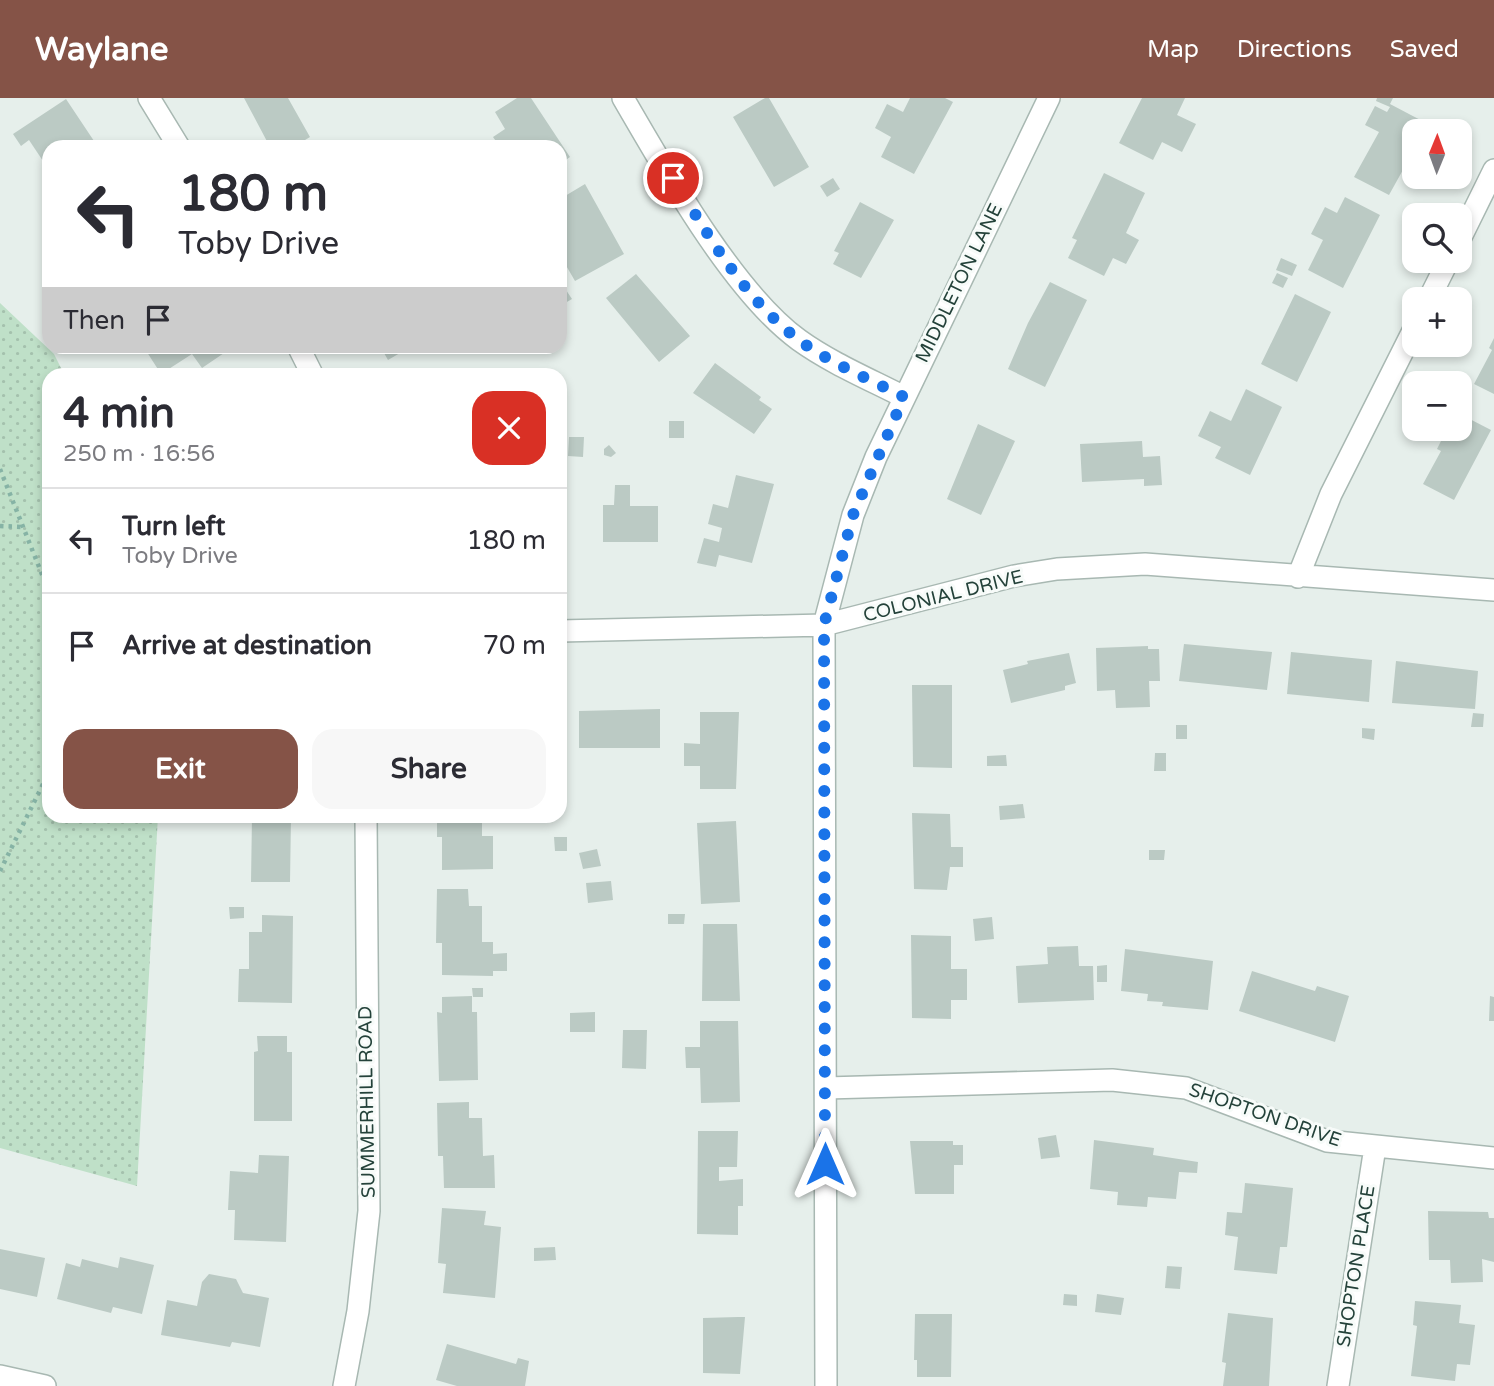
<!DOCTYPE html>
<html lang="en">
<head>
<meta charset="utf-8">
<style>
  :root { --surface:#fff; --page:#f7f7f7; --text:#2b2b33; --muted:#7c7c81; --line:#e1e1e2; --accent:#855347 }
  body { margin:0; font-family:"Varela Round",sans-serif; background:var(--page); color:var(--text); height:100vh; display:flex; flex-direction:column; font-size:26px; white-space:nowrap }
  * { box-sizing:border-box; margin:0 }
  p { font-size:23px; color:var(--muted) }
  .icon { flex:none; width:38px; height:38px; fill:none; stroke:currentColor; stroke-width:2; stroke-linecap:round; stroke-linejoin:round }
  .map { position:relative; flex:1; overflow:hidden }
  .drawer { position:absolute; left:42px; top:270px; width:525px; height:455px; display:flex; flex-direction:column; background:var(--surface); border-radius:21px; box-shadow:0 4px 10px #0003 }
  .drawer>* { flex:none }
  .guide { position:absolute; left:42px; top:42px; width:525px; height:214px; border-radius:21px; box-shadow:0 4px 10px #0003; background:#fff; color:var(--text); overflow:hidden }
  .needle { width:46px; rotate:1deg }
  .tools { position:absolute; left:1402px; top:21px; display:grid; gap:14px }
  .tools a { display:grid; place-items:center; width:70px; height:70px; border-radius:14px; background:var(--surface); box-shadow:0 4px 10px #0003; font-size:35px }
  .pin { position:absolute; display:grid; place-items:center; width:60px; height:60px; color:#fff; margin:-30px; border:4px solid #fff; border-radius:50%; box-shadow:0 2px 7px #0007 }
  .me { position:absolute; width:77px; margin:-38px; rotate:0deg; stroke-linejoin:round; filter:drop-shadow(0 0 5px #0008) }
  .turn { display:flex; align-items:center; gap:24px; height:147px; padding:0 21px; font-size:32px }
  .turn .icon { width:91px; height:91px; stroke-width:2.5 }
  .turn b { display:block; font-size:49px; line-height:60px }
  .then { display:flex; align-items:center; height:66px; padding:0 21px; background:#0003; gap:14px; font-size:26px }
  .round { display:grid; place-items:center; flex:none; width:74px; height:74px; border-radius:21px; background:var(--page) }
  .head { display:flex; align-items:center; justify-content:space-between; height:119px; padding:0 21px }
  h1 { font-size:42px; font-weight:700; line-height:52px }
  .primary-button { display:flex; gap:14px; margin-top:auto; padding:14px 21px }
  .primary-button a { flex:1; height:80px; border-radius:21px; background:var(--accent); color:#fff; font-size:28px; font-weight:700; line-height:80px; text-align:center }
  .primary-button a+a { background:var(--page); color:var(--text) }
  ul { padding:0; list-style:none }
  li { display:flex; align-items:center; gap:21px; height:105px; padding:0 21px; border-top:2px solid var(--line) }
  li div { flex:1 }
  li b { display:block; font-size:26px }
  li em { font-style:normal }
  header { display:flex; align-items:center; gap:42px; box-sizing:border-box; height:98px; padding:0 35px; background:var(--accent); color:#fff }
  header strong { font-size:33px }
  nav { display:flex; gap:38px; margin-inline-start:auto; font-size:24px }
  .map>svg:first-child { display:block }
</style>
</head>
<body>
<header>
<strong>Waylane</strong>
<nav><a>Map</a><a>Directions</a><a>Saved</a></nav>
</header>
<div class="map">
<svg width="1494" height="1288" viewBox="0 0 1494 1288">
  <defs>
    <pattern id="park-dots" width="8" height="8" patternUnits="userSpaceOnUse" patternTransform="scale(1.75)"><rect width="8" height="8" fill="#bfe0c8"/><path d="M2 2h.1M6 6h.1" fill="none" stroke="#a4c1ad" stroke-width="1.8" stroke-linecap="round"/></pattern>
  </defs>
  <rect width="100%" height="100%" fill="#e6efeb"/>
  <path fill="url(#park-dots)" d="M0,205L54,256L64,276H49V718H158L137,1088L0,1050Z"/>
  <path fill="#bbcac4" d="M244,0H288L310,39L305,42L310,49H270Z
    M517,0H531L570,59L560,66V49H500L493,39L505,31L495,14Z
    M765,0H769L809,69L774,89L733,19Z
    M910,0H945L953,4L914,76L881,59L891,39L875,30L887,6L903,14Z
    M1142,0H1185L1177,17L1196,26L1182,54L1162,44L1153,62L1119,45Z
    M1377,0H1393L1390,6L1428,26L1425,33H1414V52L1389,97L1354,79L1379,34L1365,27L1375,8L1387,14L1390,9L1376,3Z
    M66,1L98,49H49V72L29,42L21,48L13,36Z
    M1104,75L1145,95L1126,135L1139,142L1126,166L1113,160L1104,178L1068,160L1077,142L1072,140Z
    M833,80L840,91L827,99L820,88Z
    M585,86L624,156L575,183L560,157V137L566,134L560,123V101Z
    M1345,99L1380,117L1343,190L1308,172L1323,142L1311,136L1325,109L1337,115Z
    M860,104L894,122L861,180L833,166L839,155L834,153Z
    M1281,160L1297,167L1292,178L1276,172Z
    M1277,175L1288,180L1283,190L1272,185Z
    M636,176L690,238L659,264L606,200Z
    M1050,184L1087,202L1045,289L1008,271L1028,225Z
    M566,192L572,201L560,208V196Z
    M1295,196L1331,214L1297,284L1261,266Z
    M1494,240V296L1474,286L1492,252L1489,250Z
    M143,248H224L227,253L202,270L192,256L161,276Z
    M380,248H412L388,262Z
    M715,265L761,299L759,302L772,311L754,336L693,295Z
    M1246,291L1282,309L1250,377L1215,360L1221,349L1198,338L1210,313L1231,323Z
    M1460,316L1491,332L1454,402L1423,386L1441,353L1437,351L1447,331H1460Z
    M669,323H684V340H669Z
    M978,326L1015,343L981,417L947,401Z
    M569,339H584L583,359L568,358Z
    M1142,343L1143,359L1160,358L1162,387L1144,388V381L1082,384L1080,346Z
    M609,347L616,355L611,359L604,357V351Z
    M736,377L774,386L752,465L719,457L716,469L697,465L704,440L719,444L722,430L708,426L713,406L728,410Z
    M615,387H630V408H658V444H603V407H614Z
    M1184,546L1272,554L1267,592L1179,583Z
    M1148,548V551H1159L1160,583H1149L1150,609L1116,610L1115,592L1097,593L1096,550Z
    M1291,554L1372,562L1369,604L1287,596Z
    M1069,555L1076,585L1065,588V592L1011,605L1003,572L1028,566L1027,563Z
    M1396,563L1478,573L1475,611L1392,605Z
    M912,587H952V670L913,669Z
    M660,611V650H579V613Z
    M700,614H739L736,691H700V668H684V645L700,646Z
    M1473,615L1484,616L1483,629H1471Z
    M1176,627H1187V641H1176Z
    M1362,630L1375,631L1374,642L1362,640Z
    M1155,655H1166V673H1154Z
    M1006,657L1007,668H987V658Z
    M1023,706L1025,720L1000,722L999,708Z
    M912,715L950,716L951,749H963V769H950L947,792L914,791Z
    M252,718H291L290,784H251Z
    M437,718H482V738H493V771L442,772V739H437Z
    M736,723L740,804L701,806L697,725Z
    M554,739H567V753H555Z
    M597,751L601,768L583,771L579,755Z
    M1149,752H1165L1164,762H1149Z
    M611,783L613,802L588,805L586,785Z
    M437,791H468L469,808H482V844H493V856L507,855V873H493V878L442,877V845H436Z
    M229,809H244V820L230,821Z
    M668,816H685L684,826H668Z
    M262,817L293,818L292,905L238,904L239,871H249V834H262Z
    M992,819L994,841L975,843L973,821Z
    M703,826H737L740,903H702Z
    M911,837L951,838V871H967V902H951V921L912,920Z
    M1078,848L1079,868H1093L1094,902L1018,905L1016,868L1048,866L1047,849Z
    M1125,851L1213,863L1208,912L1162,908L1163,904L1147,903L1148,896L1121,893Z
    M1107,867V884H1097V868Z
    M1252,873L1315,893L1317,888L1349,898L1335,944L1239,913Z
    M472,890H483V899H473Z
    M472,898V914H477L478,982L439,983L437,914L442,915V899Z
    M1490,898L1494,899V923H1489Z
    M595,914V934H570V915Z
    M700,923H738L740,1004L701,1005L700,970H686L685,949H700Z
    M623,932H647L646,971L622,970Z
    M257,938H287V954H292V1023H254V954L258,953Z
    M469,1004V1020H482L483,1058L494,1057L495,1090H444L443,1058H438L437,1005Z
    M698,1033H738L737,1069H719V1083L743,1081V1108H738V1137L697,1136Z
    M1056,1037L1060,1059L1041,1061L1038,1040Z
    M1094,1042L1154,1050L1153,1057L1198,1064L1197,1075L1179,1074L1176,1101L1148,1099L1147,1109L1117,1107L1118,1094L1090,1091Z
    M910,1043H953V1047H963V1067H954V1096H915Z
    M259,1057L289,1058L286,1144L234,1142L235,1112H228L230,1073L258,1075Z
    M1245,1085L1293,1090L1287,1149H1280L1277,1176L1234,1172L1238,1139L1225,1137L1227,1114L1242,1115Z
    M442,1110L486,1113L484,1127L501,1129L495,1200L443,1195L446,1166L438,1165Z
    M1428,1113L1488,1114L1489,1120H1494V1164L1482,1161L1483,1184L1451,1185L1450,1162H1429Z
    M555,1149L556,1162L534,1163V1150Z
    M0,1151L45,1160L37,1199L0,1191Z
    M120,1159L154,1167L142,1216L113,1209L111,1215L57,1201L66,1165L80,1169L82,1161L118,1170Z
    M1167,1168L1182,1169L1180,1191L1165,1190Z
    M209,1176L236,1181L243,1195L269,1200L260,1249L232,1244L230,1249L161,1237L167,1202L197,1208L202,1184Z
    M1064,1196L1077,1197V1208L1063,1207Z
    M1097,1196L1124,1200L1121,1217L1095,1214Z
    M1415,1203L1461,1207L1459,1225L1475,1227L1470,1267L1457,1266L1455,1283L1411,1278L1417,1228L1413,1227Z
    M1228,1215L1273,1220L1269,1288H1223L1226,1265L1222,1264Z
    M915,1216H952L951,1279H917V1262H914Z
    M738,1219H745L740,1276L703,1275V1220Z
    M447,1246L516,1266L518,1260L529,1263L525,1288H457L436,1282Z"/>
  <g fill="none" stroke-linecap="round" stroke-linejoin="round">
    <defs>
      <path id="street" d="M149,0L179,49
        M623,0C665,72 733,194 799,242C831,265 869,281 904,299
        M1460,141L1494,72
        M1429,201L1448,163
        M298,248L312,276
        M1298,479L1331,396L1414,231
        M560,533L824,527L1014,478L1057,471L1145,466L1494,492
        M826,990L1112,982L1186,990L1327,1043L1494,1060
        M0,1278L45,1288
        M344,1288L358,1213L369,1113L366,718
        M826,1288L824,527L853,417L876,359L1049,0
        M1338,1288L1375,1049"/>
    </defs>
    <use href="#street" stroke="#a8b8b2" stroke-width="24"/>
    <path stroke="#86b3a5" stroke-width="4.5" stroke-dasharray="3.5 5" stroke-linecap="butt" d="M0,371L49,494
      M0,428L23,429
      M0,773L49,674"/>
    <use href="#street" stroke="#fff" stroke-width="21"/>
  </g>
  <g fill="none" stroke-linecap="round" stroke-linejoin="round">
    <path stroke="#1a73e8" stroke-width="12" stroke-dasharray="0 21.6" d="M673,80C708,137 745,202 799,242C830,265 869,281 904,299L853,417L824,527L825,1066"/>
  </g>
  <g text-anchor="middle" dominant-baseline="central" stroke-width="6" stroke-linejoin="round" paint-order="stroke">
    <g font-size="19" fill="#24423a" stroke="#f7fbf9">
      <text transform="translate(959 185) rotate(-64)">MIDDLETON LANE</text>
      <text transform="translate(943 498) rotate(-14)">COLONIAL DRIVE</text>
      <text transform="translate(367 1004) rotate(-91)">SUMMERHILL ROAD</text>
      <text transform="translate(1265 1017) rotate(19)">SHOPTON DRIVE</text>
      <text transform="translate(1356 1168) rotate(-81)">SHOPTON PLACE</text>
    </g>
  </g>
</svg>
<div class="tools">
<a><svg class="needle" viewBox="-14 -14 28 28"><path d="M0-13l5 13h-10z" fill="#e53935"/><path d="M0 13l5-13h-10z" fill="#7c7c81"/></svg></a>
<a><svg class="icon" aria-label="search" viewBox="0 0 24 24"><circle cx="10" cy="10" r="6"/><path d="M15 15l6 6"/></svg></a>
<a>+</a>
<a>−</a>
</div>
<div class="pin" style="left:673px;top:80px;background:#d93025"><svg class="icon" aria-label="arrive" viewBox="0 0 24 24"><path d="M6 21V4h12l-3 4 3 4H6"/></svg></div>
<svg class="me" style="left:825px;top:1066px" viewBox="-20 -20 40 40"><path d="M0-17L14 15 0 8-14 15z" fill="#1a73e8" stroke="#fff" stroke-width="4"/></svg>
<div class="guide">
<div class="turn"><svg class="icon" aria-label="left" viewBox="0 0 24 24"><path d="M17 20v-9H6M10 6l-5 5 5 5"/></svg><div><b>180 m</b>Toby Drive</div></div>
<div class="then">Then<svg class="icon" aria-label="arrive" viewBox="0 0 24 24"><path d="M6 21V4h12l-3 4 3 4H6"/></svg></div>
</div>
<section class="drawer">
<div class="head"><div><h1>4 min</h1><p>250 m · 16:56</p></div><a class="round" style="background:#d93025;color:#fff"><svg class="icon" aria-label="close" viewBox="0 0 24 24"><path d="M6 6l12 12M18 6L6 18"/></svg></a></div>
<ul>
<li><svg class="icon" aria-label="left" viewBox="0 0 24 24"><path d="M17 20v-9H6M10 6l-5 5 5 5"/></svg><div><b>Turn left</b><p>Toby Drive</p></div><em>180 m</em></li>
<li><svg class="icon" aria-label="arrive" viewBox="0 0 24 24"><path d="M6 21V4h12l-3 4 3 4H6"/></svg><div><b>Arrive at destination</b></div><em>70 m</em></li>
</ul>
<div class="primary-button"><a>Exit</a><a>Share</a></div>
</section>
</div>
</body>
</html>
